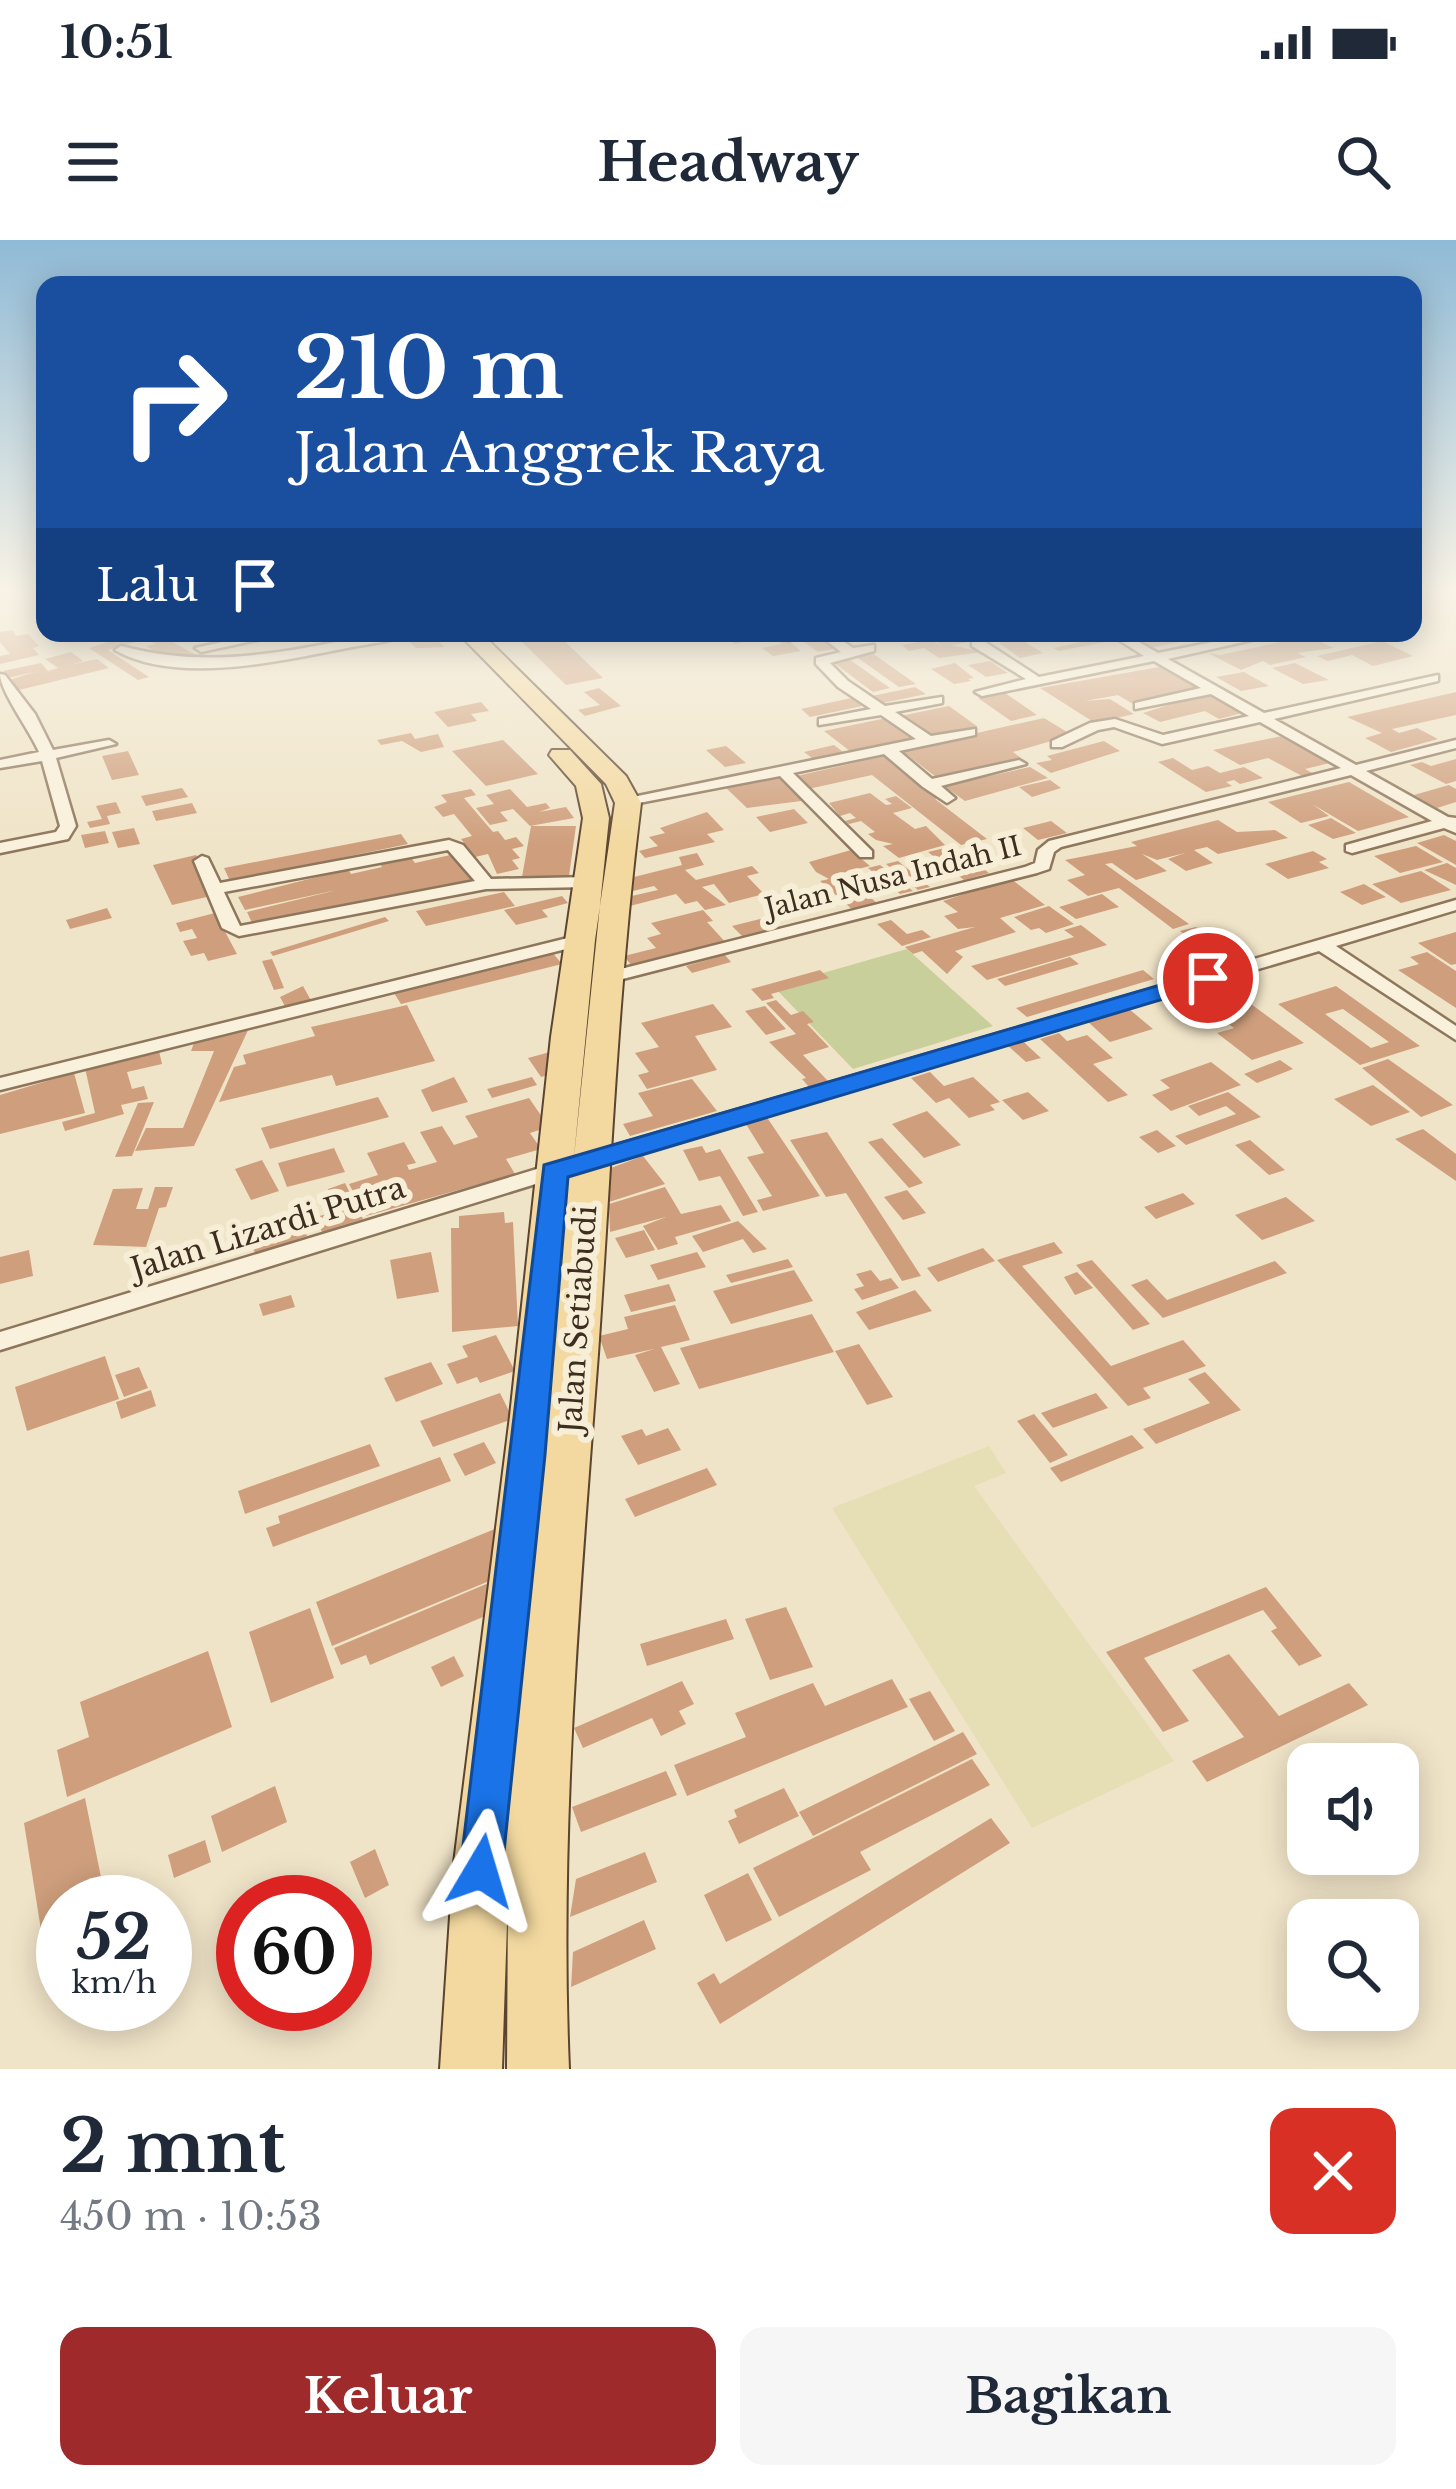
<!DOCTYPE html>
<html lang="id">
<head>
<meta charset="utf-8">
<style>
  :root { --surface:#fff; --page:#f6f6f7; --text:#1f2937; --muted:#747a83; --accent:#9e2a2b }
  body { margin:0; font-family:"Libre Baskerville",serif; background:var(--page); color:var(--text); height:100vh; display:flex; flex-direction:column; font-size:45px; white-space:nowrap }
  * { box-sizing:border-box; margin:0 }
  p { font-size:39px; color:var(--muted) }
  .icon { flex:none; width:66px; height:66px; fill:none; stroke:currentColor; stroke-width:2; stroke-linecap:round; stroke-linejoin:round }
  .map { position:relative; height:1829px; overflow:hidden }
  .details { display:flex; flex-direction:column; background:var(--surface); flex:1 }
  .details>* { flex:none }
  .banner { position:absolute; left:36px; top:36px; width:1386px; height:366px; border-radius:24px; box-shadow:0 6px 30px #0003; background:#1a4fa0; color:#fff; overflow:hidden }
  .tools { position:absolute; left:1287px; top:1503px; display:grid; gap:24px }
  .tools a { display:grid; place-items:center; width:132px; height:132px; border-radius:24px; background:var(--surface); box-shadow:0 6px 30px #0003; font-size:60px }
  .speed { position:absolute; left:36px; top:1635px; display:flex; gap:24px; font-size:60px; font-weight:700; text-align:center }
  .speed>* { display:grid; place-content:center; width:156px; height:156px; border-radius:50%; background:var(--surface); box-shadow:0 6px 30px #0003; line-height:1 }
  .speed small { font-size:30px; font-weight:400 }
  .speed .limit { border:18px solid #d22; background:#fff; color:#111 }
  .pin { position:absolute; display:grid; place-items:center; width:102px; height:102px; color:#fff; margin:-51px; border:6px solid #fff; border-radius:50%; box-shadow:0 3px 12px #0007 }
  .me { position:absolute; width:132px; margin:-66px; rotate:7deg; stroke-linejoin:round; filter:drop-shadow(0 0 9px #0008) }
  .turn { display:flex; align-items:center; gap:42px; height:252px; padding:0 60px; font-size:54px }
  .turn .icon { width:156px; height:156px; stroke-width:2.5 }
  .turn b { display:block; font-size:84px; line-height:102px }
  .then { display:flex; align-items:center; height:114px; padding:0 60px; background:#0003; gap:24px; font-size:45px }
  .round { display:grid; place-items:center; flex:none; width:126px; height:126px; border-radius:24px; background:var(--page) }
  .summary { display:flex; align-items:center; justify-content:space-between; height:204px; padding:0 60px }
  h1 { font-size:72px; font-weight:800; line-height:90px }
  .primary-button { display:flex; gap:24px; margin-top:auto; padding:24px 60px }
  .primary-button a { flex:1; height:138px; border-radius:24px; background:var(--accent); color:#fff; font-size:48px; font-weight:800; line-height:138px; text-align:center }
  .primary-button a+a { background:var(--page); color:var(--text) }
  .status { display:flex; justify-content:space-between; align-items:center; height:84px; padding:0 60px; background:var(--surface); direction:ltr }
  .status svg { height:33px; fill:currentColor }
  header { display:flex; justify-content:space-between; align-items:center; height:156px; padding:0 60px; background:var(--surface); font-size:54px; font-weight:800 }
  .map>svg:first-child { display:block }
</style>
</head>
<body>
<div class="status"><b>10:51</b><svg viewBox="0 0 49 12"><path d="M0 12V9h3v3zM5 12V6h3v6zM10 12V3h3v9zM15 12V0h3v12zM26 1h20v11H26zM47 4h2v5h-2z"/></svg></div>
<header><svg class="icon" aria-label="menu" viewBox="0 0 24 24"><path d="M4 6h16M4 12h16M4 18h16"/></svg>Headway<svg class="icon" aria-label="search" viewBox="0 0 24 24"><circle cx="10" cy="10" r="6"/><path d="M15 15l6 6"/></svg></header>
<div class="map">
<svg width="1456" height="1829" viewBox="0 0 1456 1829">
  <rect width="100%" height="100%" fill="#f0e4c8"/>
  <path fill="#e6deb5" d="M989,1206L1006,1233L974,1246L1174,1521L1032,1588L832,1268Z"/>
  <path fill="#c9cf9b" d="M907,709L993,786L853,829L774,747Z"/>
  <path fill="#cf9f7d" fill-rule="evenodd" d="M13,390L16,396L28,394L39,406L33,408L39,415L0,424V416L10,414L0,402V392Z
    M137,393H156L198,416L175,423L146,406L155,404L146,399L108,410L149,437L138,440L89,408Z
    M412,393H432L444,407L416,408L403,395Z
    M556,393L603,438L566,445L517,397Z
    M720,393H767L771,396L735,404Z
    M792,393H813L835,409L818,412Z
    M1034,393H1097L1111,401L1059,411L1053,408L1081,402L1069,395L1046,400Z
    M1171,393L1185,401L1149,408L1124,395Z
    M966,395L975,401L951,405L983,412L939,418L924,408L909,411L902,405L930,400L944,407L934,400Z
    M1308,396L1334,408L1297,413L1306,417L1270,425L1263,421L1241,430L1208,413L1221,415Z
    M784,397L801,411L773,416L762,408L782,404L776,399Z
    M1022,398L1028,404L1043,413L1020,418L999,403Z
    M1382,401L1413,416L1373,426L1352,415L1328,421L1317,416Z
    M71,412L83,421L70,425L97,419L109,428L19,450L9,440L34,432L8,438L3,431L41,423L48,431L58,428L45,419Z
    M872,413L916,444L899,447L855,416Z
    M846,417L890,448L873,452L830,420Z
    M990,421L1008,433L986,437L968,425Z
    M955,423L974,438L968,439L971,441L954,444L931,429Z
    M1295,423L1329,440L1303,444L1272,428Z
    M1159,427L1201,449L1133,464L1118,455L1085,461L1110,459L1134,474L1095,483L1040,448Z
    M1244,432L1269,446L1241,451L1216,437Z
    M915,447L926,454L883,463L872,456Z
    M599,448L621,466L585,476L578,470L600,465L584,452Z
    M1456,452V475L1392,489L1399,493L1417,488L1438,499L1391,512L1365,498L1382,493L1347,477Z
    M1005,453L1037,475L1011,481L978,458Z
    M1207,453L1242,473L1219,479L1205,471L1160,482L1143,473Z
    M856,457L867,465L810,477L801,469Z
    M481,462L489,471L471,474L477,481L448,487L434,472Z
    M949,466L978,487L929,498L900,476Z
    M891,477L922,500L855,515L824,491Z
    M1044,478L1072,495L1013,512L1021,518L936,537L901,510Z
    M411,493L415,499L438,494L444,507L421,512L402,501L381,505L377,500Z
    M1287,495L1330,523L1305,529L1314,534L1304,537L1268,518L1240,525L1213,510Z
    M503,500L538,534L486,546L452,511Z
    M1104,501L1120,511L1051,533L1036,523L1052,520L1047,516Z
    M834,505L847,515L817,522L804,512Z
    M726,506L732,511L746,523L725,527L706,510Z
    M128,511L139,535L112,540L102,516Z
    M889,515L941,557L935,559L987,599L961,605L872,535L808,549L792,537Z
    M1173,518L1192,530L1208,526L1220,533L1244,527L1263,538L1240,544L1234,540L1226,542L1232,546L1206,552L1158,522Z
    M1456,519V541L1446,544L1410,525L1422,522L1431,526Z
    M1030,527L1048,538L965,561L944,546Z
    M780,535L809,560L747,568L725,547Z
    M1050,540L1061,548L1032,557L1019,547Z
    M1349,542L1409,577L1358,591L1312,564L1329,576L1301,583L1268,562Z
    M1449,545L1456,549V562L1437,568L1414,555Z
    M182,548L188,557L146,566L141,556Z
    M471,549L476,555L464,558L493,592L498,591L505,600L516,597L524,606L512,609L520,618L512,620L519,629L497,634L488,614L475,617L461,599L472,596L454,574L443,577L434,567L447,562L441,555Z
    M510,549L527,567L546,563L550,568L539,572L566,567L574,578L530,586L513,569L500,572L508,581L490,585L476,568L494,564L486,555Z
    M870,553L886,565L892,564L885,559L896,556L912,568L893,573L915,589L926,586L945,605L899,618L883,606L893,604L876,600L868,594L875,592L861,581L849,584L845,581L856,578L850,573L840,576L829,563Z
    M116,562L121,573L107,576L110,584L90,588L87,582L102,579L96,566Z
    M192,563L197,573L156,581L152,571Z
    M794,569L808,583L770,592L756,577Z
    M707,572L724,590L707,594L715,602L645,618L639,611L658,606L649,597L665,593L660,588Z
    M1331,578L1356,593L1333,599L1308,585Z
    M1218,580L1237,592L1275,590L1288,598L1218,614L1207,607L1194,610L1213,623L1186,631L1168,619L1185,613L1157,620L1142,614L1167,631L1136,640L1112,623L1105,624L1189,684L1173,689L1119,648L1088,656L1067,640L1085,635L1065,620L1137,606L1131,602Z
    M1051,581L1067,593L1038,600L1023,588Z
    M531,586H576L569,636L522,637Z
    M134,588L140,604L118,608L112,592Z
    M105,591L109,603L85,608L81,595Z
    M401,594L408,604L230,641L224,628Z
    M1444,595L1456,601V625L1417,603Z
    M953,606L989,633L964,640L928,612Z
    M1416,606L1443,622L1400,633L1374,616Z
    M851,610L870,626L842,633L878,664L854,671L820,641L829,639L816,632L809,622Z
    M1313,611L1327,619L1319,622L1329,628L1288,639L1265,624Z
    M459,613V623L472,640L299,680L296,675L253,685L247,672L337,650L245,670L238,657L348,629L351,634L382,627L379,622L410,616L415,623Z
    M697,613L704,625L685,630L696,640L752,626L759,633L747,636L764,654L729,663L714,644L702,647L726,665L705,670L697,661L685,664L676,654L630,666L623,658L658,650L654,646L633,651L622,640L682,625L679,617Z
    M196,615L210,641L211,656L172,665L153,625Z
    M898,621L930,647L918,650L886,624Z
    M1447,623L1456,628V645L1424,630Z
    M880,625L913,651L900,654L868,628Z
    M1421,631L1451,650L1401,663L1372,644Z
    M1011,639L1045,665L1000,678L1016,692L955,711L963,717L947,734L922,711L913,714L905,707L975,687L958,689L944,676L958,672L943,661Z
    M1364,644L1386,657L1362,665L1340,652Z
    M504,652L515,666L426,686L416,671Z
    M1102,654L1119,667L1076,679L1059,667Z
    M562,656L568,663L542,670L548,677L516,685L504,670Z
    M1049,666L1074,684L1046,693L1039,688L1031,690L1014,677Z
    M107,668L112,678L70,689L66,680Z
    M703,670L713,681L707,682L728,705L635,730L624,716L656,708L647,698L661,694L651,683Z
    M215,673L237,714L208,721L204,713L191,716L183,701L197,698L192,689L180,692L176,683Z
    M385,677L389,681L273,716L270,712Z
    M764,678L775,689L743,697L732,686Z
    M891,680L907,694L922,690L931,697L902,706L877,684Z
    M1081,685L1107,705L987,740L971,726L1074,697L1064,690Z
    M1196,687L1235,717L1206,725L1188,711L1202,708L1180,691Z
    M1456,692V724L1451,725L1418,703Z
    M551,711L562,724L401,764L392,750Z
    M1427,712L1456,731V768L1398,730L1419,724L1410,717Z
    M725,715L731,722L692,733L686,726Z
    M1070,717L1079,724L1005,746L997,739Z
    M272,719L276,728L284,748L274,750L262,721Z
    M820,730L829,738L771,754L774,758L762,761L751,749Z
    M1143,730L1154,739L1027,777L1016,768Z
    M303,746L313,764L287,770L280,757Z
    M1336,746L1420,806L1360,825L1278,764ZM1343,769L1389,802L1371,808L1325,774Z
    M776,760L791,775L803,771L814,782L807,784L829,807L803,815L828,841L809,847L802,839L806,838L769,802L796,794L766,763Z
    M713,764L732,787L695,796L717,830L647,849L638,835L649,832L635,813L659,807L641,783Z
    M1251,764L1304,803L1252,820L1217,793L1234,788L1217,775Z
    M407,765L435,821L336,846L332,835L219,862L234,827L246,824L243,815L315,796L311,787Z
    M765,766L786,789L766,795L745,771Z
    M1129,769L1153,789L1110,802L1087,781Z
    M250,786L194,906L135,911L146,888H183L214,811H191L195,800Z
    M1059,793L1067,801L1087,795L1113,818L1093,824L1128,855L1108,862L1040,799Z
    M1022,800L1029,807L1041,818L1026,822L1007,805Z
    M159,811L162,824L127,832L132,849L144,846L148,859L121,865L124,874L65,891L62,882L95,873L85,828Z
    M550,812L563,831L541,837L528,818Z
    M1388,819L1453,865L1421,877L1362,828Z
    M1280,820L1293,829L1257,843L1244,834Z
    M1211,822L1241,845L1171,871L1152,855L1170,848L1160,840Z
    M930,832L944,846L973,837L1000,862L990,865L995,870L969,878L949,858L936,863L911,838Z
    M74,833L85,873L0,894V855Z
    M454,837L468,862L432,872L421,850Z
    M532,837L537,845L492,858L487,849Z
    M692,839L717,871L630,896L623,884L653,876L638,853Z
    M1373,845L1410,872L1371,886L1334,859Z
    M1028,852L1049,871L1023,880L1002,860Z
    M1228,852L1261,877L1186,905L1175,896L1236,874L1226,866L1199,876L1188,866Z
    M378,857L389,877L270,909L261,888Z
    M529,858L549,887L530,893L541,909L506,919L515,934L366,976L349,944L378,935L367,913L404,902L416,923L407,925L409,930L437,922L420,892L442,886L454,905L478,897L465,876Z
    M154,862L132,916L115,917L138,863Z
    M927,871L961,905L924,918L892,884Z
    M766,876L820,956L763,971L757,960L772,956L747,917L764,913L744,881Z
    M1423,889L1456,914V941L1395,899Z
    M1157,890L1176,906L1158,913L1139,897Z
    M827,892L888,985L921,1036L902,1041L846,953L826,957L790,900Z
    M882,898L923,943L909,948L868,902Z
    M1250,900L1285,930L1269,935L1235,905Z
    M702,906L706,913L720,909L758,972L743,976L720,936L699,941L683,910Z
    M334,908L345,932L287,947L278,923Z
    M643,916L665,944L609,962L608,929Z
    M262,920L279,951L251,960L235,929Z
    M345,943L363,979L322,992L315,977L332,973L327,963L333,960L328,949Z
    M155,947H173L166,967L159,968L146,1007L93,1005L113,949L143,948L136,969H148Z
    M665,947L681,974L721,965L731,981L675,997L678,1004L658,1010L643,986L666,977L610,992L609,964Z
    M907,950L926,973L903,980L884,957Z
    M1183,953L1195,964L1156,979L1144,967Z
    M1286,957L1315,981L1262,1000L1235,975Z
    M504,972L505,983L513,982L518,1086L452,1092L451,988H459V976Z
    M738,981L767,1009L753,1013L743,999L703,1012L692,996Z
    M302,985L307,996L255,1013L250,1001Z
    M644,990L655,1010L626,1018L615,998Z
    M1054,1002L1063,1013L1022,1026L1111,1126L1183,1100L1206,1126L1143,1148L1151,1158L1128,1166L997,1020Z
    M983,1008L995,1021L938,1042L927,1028Z
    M29,1010L33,1036L0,1044V1017Z
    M431,1012L439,1052L397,1059L390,1020Z
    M697,1012L706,1027L658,1040L650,1025Z
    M788,1019L793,1027L731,1043L726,1035Z
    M1092,1020L1150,1084L1133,1090L1076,1025Z
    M1275,1021L1287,1033L1163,1078L1131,1045L1147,1039L1167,1060Z
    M794,1030L813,1061L731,1084L713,1051Z
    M871,1030L880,1041L891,1038L899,1048L862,1060L854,1049L864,1046L856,1034Z
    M1077,1032L1093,1048L1075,1055L1064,1037Z
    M669,1044L676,1061L631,1072L624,1055Z
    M915,1050L932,1071L869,1090L856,1072Z
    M291,1055L295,1067L263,1076L259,1064Z
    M675,1065L690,1100L661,1107L680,1144L654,1152L635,1115L654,1109L607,1119L599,1096L628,1089L624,1077Z
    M812,1074L834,1112L699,1149L680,1108Z
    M496,1095L515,1131L480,1143L477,1137L457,1144L447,1124L468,1117L462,1106Z
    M859,1104L893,1157L867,1165L835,1111Z
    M105,1116L119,1159L27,1191L15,1147Z
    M431,1122L443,1144L396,1162L384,1138Z
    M139,1127L148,1148L124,1157L115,1135Z
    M1205,1132L1241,1170L1156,1204L1143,1189L1210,1163L1188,1139Z
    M151,1150L156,1166L121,1179L116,1162Z
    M500,1153L513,1179L433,1207L420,1181Z
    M1096,1153L1108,1168L1053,1188L1041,1173Z
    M1034,1174L1068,1215L1050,1223L1017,1181Z
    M668,1188L681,1210L638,1225L621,1196L642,1189L646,1196Z
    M1132,1195L1144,1208L1061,1242L1050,1228Z
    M484,1202L496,1223L465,1236L453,1214Z
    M370,1204L380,1226L245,1274L238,1251Z
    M440,1217L451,1241L273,1307L266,1288L280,1283L278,1276Z
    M707,1228L717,1245L635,1277L625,1259Z
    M512,1282L499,1337L332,1406L316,1362Z
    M491,1342L504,1368L370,1425L366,1415L341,1425L334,1408Z
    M1266,1347L1322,1416L1299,1426L1271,1391L1277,1388L1263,1370L1144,1418L1189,1481L1163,1492L1106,1412Z
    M786,1367L813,1427L770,1440L745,1379Z
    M310,1368L334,1438L271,1463L249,1392Z
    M726,1379L734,1399L647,1426L640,1404Z
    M208,1411L232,1487L67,1557L57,1510L89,1497L80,1462Z
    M1229,1414L1279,1476L1349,1443L1368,1465L1207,1542L1192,1521L1244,1497L1192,1430Z
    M454,1416L464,1436L441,1447L431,1427Z
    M892,1439L908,1467L687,1556L674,1525L746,1497L735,1473L813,1443L825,1466Z
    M682,1441L694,1464L679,1471L686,1484L661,1496L652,1478L583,1508L574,1488Z
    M930,1451L955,1491L934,1501L909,1459Z
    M963,1492L977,1514L813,1596L799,1572Z
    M972,1519L990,1545L860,1612L871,1630L779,1677L753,1628Z
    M666,1531L677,1555L581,1592L572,1567Z
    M275,1546L287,1582L222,1612L211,1576Z
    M784,1548L799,1576L739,1604L728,1581L737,1577L734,1570Z
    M85,1558L106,1662H63V1701L44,1709L24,1583Z
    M991,1578L1010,1603L720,1784L697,1743L714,1733L720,1744Z
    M205,1600L211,1622L174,1638L168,1615Z
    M375,1609L389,1645L365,1658L350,1622Z
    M645,1612L657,1642L570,1677L576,1639Z
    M748,1633L772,1680L726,1702L704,1655Z
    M644,1680L656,1709L571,1747L573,1712Z"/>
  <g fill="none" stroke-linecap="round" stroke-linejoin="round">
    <defs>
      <path id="minor" d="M263,393H290L201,412L195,408Z
        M383,393H410C393,402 367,404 347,408C280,421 176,445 115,410L121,406C213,431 292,410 383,393Z
        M777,393H791L795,397L789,401Z
        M817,393H831L853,408L874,405V411L830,423L848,441L885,466L942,457V463L895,472L931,496L975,489V495L899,511L932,539L1019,520L1026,524L941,546L955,558L947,563L923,547L884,514L793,533L872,611V617H860L780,536L623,566L620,563L628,558L916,499L881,475L819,485V479L871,469L838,447L816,424V418L841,412Z
        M1108,393H1123L1158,413L1258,393H1283L1168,419L1264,473L1438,435V441L1274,479L1356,525L1456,500V508L1366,531L1448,577L1456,578V593L1444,588L1352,613L1346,611V605L1432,581L1351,535L1061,607L1054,612L1049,629L1037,633L607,743L598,738L601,734L1025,627L1035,623L1038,610L1049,601L1341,528L1260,482L1162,504L1114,487L1098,490L1062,507H1052V501L1090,483L1115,479L1163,495L1249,476L1211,454L1135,469V463L1201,448L1154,421L982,456L975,452L1026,439L972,406V400H982L1039,437L1144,416Z
        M0,434L5,435L35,474L53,510L109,500L116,504L56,518L76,586L68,599L0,613V603L56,592L60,586L42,521L0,528V520L39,512C30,491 0,451 0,434Z
        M449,600L463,605L491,639L589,637L597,642L589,647L486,649L239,696L222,688L194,621L202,616L208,618L220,643ZM448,610L475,641L240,686L224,652Z
        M1456,660V670L1336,706L1456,786V800L1319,711L597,925L0,1110V1092L583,915Z
        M580,695L586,696V704L0,850V838Z"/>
      <path id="primary" d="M458,393H481L626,536L641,563C618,746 611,930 598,1114C580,1353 559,1589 569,1829H507L508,1655L502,1829H440L453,1631L510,1176L551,797L583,578L576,546L549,515L552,510H570L601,544L609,578L573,927L595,700L615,563L606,544Z"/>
    </defs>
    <use href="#minor" stroke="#8d765c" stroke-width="5"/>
    <use href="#primary" stroke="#5b4430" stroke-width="4"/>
    <use href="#minor" fill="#faf1dc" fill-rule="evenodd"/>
    <use href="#primary" fill="#f3d9a0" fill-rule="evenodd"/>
  </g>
  <linearGradient id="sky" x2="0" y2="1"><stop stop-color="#8fbad6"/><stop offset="0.58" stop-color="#f8f3e6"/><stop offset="1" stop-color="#f8f3e6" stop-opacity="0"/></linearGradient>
  <rect width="1456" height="605" fill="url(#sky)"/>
  <path fill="#1a73e8" stroke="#114b97" stroke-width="3" d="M1208,731L1217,733V743L568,937L545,1215L502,1631L496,1646L481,1652L466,1646L460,1631L544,925Z"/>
  <g text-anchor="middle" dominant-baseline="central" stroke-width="12" stroke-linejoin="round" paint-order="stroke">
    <g font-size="27" fill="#3d2e20" stroke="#f7eed8">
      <text transform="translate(893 637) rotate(-14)">Jalan Nusa Indah II</text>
    </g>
    <g font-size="30" fill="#3d2e20" stroke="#f7eed8">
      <text transform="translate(268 988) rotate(-17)">Jalan Lizardi Putra</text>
      <text transform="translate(578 1079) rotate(-86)">Jalan Setiabudi</text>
    </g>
  </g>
</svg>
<div class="tools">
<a><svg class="icon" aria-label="sound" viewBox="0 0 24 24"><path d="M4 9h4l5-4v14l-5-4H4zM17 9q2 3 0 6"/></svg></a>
<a><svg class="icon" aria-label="search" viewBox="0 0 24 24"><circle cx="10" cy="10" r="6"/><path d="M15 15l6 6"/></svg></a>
</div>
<div class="speed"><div>52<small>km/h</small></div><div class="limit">60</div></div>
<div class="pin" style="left:1208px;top:738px;background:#d93025"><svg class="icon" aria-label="arrive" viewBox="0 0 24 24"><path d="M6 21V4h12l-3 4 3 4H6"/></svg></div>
<svg class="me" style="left:481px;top:1631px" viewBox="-20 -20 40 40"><path d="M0-17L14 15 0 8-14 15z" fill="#1a73e8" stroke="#fff" stroke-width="4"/></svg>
<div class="banner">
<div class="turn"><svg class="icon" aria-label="right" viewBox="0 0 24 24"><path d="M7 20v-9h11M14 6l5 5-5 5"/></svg><div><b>210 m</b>Jalan Anggrek Raya</div></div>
<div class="then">Lalu<svg class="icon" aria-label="arrive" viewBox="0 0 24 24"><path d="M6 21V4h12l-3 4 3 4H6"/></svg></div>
</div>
</div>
<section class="details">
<div class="summary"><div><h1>2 mnt</h1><p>450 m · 10:53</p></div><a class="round" style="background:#d93025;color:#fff"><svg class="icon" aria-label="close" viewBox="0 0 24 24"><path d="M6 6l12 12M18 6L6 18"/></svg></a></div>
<div class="primary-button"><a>Keluar</a><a>Bagikan</a></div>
</section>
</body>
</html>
